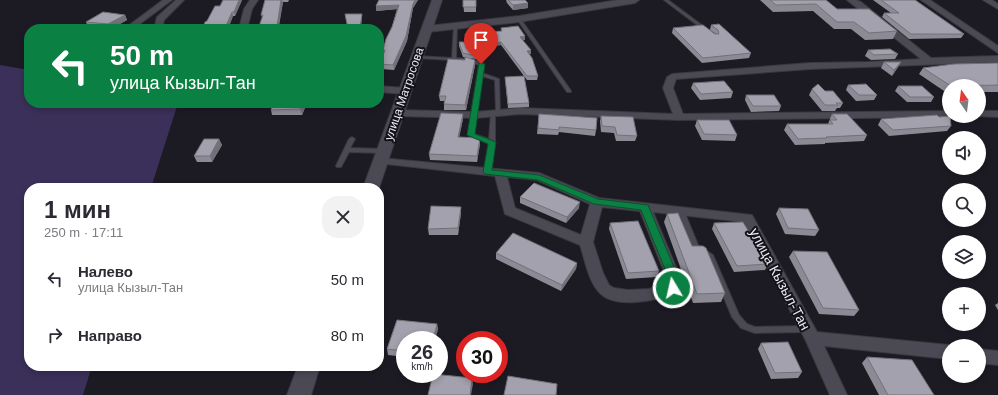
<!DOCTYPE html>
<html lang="ru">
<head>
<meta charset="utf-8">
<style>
  :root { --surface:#fff; --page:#f2f2f3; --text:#2b2b33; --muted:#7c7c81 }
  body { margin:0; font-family:Helvetica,sans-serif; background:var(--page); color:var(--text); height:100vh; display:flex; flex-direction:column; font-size:15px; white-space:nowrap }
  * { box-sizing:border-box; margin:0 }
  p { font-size:13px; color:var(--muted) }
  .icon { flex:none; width:22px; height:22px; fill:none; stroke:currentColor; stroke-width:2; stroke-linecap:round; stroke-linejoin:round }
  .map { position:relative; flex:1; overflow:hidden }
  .drawer { position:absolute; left:24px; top:183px; width:360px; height:188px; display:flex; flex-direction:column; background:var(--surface); border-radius:16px; box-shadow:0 2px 6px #0003 }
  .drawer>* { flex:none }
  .hud { position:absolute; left:24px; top:24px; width:360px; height:84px; border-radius:16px; box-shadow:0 2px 6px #0003; background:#0b8043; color:#fff; overflow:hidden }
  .needle { width:26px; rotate:346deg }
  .buttons { position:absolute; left:942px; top:79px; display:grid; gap:8px }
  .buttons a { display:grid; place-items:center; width:44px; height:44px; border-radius:50%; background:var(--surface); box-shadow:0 2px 6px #0003; font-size:20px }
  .speed { position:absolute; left:396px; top:331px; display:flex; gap:8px; font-size:20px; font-weight:700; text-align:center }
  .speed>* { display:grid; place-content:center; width:52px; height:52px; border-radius:50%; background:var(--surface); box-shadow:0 2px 6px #0003; line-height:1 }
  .speed small { font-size:10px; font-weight:400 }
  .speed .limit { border:6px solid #d22; background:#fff; color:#111 }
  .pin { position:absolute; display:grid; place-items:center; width:34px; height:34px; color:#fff; margin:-41px -17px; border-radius:50% 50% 50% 0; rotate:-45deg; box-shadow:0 0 4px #0007 }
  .pin .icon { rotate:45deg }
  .me { position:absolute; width:44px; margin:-22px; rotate:351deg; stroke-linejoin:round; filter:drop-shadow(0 0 3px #0008) }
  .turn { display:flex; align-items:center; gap:14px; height:84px; padding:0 20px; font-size:18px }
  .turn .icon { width:52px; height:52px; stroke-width:2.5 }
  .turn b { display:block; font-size:28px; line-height:34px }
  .round { display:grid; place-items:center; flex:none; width:42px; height:42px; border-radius:16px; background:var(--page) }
  .overview { display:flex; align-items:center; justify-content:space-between; height:68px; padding:0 20px }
  h1 { font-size:24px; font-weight:800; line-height:30px }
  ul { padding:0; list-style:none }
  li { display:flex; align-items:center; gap:12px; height:56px; padding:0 20px }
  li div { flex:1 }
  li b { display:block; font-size:15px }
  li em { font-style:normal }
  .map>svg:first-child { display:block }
</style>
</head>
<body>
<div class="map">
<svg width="998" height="395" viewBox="0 0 998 395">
  <rect width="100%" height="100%" fill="#1c1a23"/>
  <path fill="#3b3059" d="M0,65L29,70V103H178L151,188H29V366H92L83,395H0Z"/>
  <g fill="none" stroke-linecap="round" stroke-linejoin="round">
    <defs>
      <path id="service" d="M664,0H668L707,29V31H705Z
        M518,18H520L571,91V92H567L517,19Z
        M454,25L457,26L456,58L469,59L483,63L482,73L499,79L500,112L498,113L496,112L495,80L482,76L474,134L489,139L491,113L493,112H495V142L491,172L488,174L485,172L489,143L469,136L468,135L479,65L469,61L417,58L415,57L417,56L452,58Z
        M352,137L355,139L350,148L384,149L387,151L384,153L349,152L341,167H337L336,166L349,139Z
        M681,209L684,211L698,245L713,255L739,315L747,324L755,327L807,326L810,327L811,329L810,331L807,332L755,333L741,328L732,317L708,259L693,248L692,246L678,211Z"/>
      <path id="minor" d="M163,0H172L133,29H124Z
        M176,0H184L164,20L162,29H154L157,17Z
        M250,0H258L252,9L247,29H239L244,9Z
        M847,0H856L861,2L931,58L998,56V62L810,69L676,79L673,88L683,114L949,111V116H953L949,117L679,120L520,114L475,118L398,116L393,113L398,110L475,112L520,108L673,114L663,88L667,77L672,74L810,63L868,62L921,59Z
        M921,0H930L998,46V53Z
        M983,0H992L998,4V9Z
        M379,86L405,88L410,91L405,94L379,92Z
        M979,111H998V117L975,116H979Z
        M381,158L539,173L599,198L752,215L817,332L949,345L952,346H949V359L824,346L847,395H830L806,341L744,222L653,212L681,279L678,292C659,300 613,311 598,291C588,279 585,260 580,245L505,214L495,176L377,163L375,161L377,159ZM507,177L537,180L590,204L581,235L515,208ZM602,207L640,211L667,279L666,285L648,289L628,290L614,288L609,285L603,273L593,242Z
        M979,349L998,351V365L979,363Z"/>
      <path id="tertiary" d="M618,0H639L635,3L519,22L427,32L422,29L427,26L519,16Z"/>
      <path id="secondary" d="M432,0H442L379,188H363Z
        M298,366H320L311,395H287Z"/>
    </defs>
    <use href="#service" stroke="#39383e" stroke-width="2"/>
    <use href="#minor" stroke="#39383e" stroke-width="2"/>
    <use href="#tertiary" stroke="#39383e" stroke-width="2"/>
    <use href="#secondary" stroke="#39383e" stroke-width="2"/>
    <use href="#service" fill="#4b4954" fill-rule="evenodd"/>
    <use href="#minor" fill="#4b4954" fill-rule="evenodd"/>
    <use href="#tertiary" fill="#4b4954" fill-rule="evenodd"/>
    <use href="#secondary" fill="#4b4954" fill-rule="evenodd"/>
  </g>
  <path fill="#8c8a95" d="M242,0L235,16H233L228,29H202L207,21L220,6Z
    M265,0H289L288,2H283L279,26L281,29L262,17L261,15Z
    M379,0H418L413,8L407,41L394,70L381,69L380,64L384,53L383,50L392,27L397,9L376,11V6Z
    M463,0H476V12H464Z
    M506,0H525L528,3V8L513,10L507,3Z
    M760,0H826L837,9L897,31L893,39L865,40L851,29H834L813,11L773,12Z
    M873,0H915L964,34L961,38L909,39L882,17L884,13H891Z
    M125,15L127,20L111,29L88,27L86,22Z
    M711,25L751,53L749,58L702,63L672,33L673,28L716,34L710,30Z
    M501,28L525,36V40H523L531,54H529L538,76L537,80H527L501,45L478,48L476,59L469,58L475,60V65L466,110H444V101H440L439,96L465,60V57H463L459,46V42H466L465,38V34L501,31Z
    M868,50L898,54L895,59L871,60L865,56Z
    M884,62H901L898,67L892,76L881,68Z
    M998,63V92H979V86H949V93H947L919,74L923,68Z
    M505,77L529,103V107L508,108Z
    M693,83L733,92L731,98L700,100L691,88Z
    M848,85L877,95L874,100L856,101L846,90Z
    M898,86L934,97L931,102H907L895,91Z
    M812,89L825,91L843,103L840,108H837L835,111H822L809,95Z
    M746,95L781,106L779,111L751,112L745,100Z
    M274,103H307L302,115H272L271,110Z
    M539,114L596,130L595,136L559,132L558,135L537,134Z
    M832,114L867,135L864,141L825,143V144L795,145L784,130L787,124H828Z
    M601,116L637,136L635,141H616L614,133L601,132L600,121Z
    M463,119L459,137L480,138V144L477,162L430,160L429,154Z
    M881,119L951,126L947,131L889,136L878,125Z
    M697,120L737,135L735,141L702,140L695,126Z
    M219,139L222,145L212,162H197L194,156Z
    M520,197L579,208L566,223L520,203Z
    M461,207V213L458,235H429L428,229Z
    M779,208L819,230L815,236L785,234L776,214Z
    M667,214L692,246L725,293L721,302L693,303L664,222Z
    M610,223L659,271L657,277L626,279L609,229Z
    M714,223L768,264L765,270L734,272L712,229Z
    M793,251L859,310L854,316L819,314L789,257Z
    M496,253L577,263L576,269L561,291L496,259Z
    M998,303V310L995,305Z
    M437,324L438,330L405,340V357L388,355L387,349Z
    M761,343L802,372L798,378L771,379L758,349Z
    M867,357L934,395H879L862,363Z"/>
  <path fill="#727179" d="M239,0H242L235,16L234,12Z
    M281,0H282L283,2L278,29L277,26Z
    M415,0H418L413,8L407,41L394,70L393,65L413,4Z
    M528,3V8L513,10V5Z
    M399,5V9L376,11V6Z
    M232,12L233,16L228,29H226L225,28Z
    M362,14V17L361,29H360Z
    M125,15L127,20L111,29L108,24Z
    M525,36V40H520V37Z
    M501,42V45L478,48L476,59V56L478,44Z
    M531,50V54L527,55V51Z
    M475,60V65L466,110L465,105Z
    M901,62L898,67L892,76L894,70Z
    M303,103H307L302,115L300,109Z
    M463,114V119L458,143V137Z
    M480,138V144L477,162V156Z
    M219,139L222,145L212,162L210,156Z
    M580,202L579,208L566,223L567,217Z
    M461,207V213L458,235V228Z
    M577,263L576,269L561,291L562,285Z
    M437,324L438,330L435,340H433Z
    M472,378L473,384L471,395H470Z"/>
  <path fill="#a3a1ad" stroke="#727179" d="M223,0H239L234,12H232L225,28H219V29H202L205,22L207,21L215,6H220Z
    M265,0H281L277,26H280L279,29H258L263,15H261Z
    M379,0H415L413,4L406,36L393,65L380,64L385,50H383L386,39L392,27L399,5L376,6Z
    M463,0H476V7H463Z
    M508,0H525L528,3L513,5Z
    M770,0H826L837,9H869L897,31L869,33L854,22H837L816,4L776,5Z
    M881,0H915L964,34H911L884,13H899Z
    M103,12L125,15L108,24L86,22Z
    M345,14H362L360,29H348Z
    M719,24L751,53L703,58L673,28L703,25L715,34H719L718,30L711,25Z
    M518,26L525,36L520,37L531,50L527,51L532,58L538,76H527L501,42L478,44L476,56L463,53L459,42H467L465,34L502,31L501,28Z
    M890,49L898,54L874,55L868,50Z
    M465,57L475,60L465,105L444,104L446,96H439L448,59L465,60Z
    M884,62H901L894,70Z
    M998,63V85L951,86L923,68L954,64Z
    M524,76L529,103L508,104L505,77Z
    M724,81L733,92L701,94L693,83Z
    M818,84L825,91H833L843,103H836L838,105H825L812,89Z
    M866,84L877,95H859L848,85Z
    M898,86H922L934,97H910Z
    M746,95H774L781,106H753Z
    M274,103H303L300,109L271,110Z
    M441,113L463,114L458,137L480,138L477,156L429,154Z
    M539,114L597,118L596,130L559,127V130L538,128Z
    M832,114H847L867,135L826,137L827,138L798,139L787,124H833L830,120H837Z
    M937,115L939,117L950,116L951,126L893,130L881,119Z
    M601,116L633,117L637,136L617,135L615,127L602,126Z
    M697,120H729L737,135L704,134Z
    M204,139H219L210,156H194Z
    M534,183L580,202L567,217L520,197Z
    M431,206L461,207L458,228L428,229Z
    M779,208L808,209L819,230L788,228Z
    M678,213L692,246H703L706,248L725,293L697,294L667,214Z
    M638,221L659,271L628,273L610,223Z
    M743,222L768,264L737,266L714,223Z
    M513,233L577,263L562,285L496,253Z
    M793,251L827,252L859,310L823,308Z
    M397,320L437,324L433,340H405V351L387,349Z
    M788,342L802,372L775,373L761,343Z
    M867,357L912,360L934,395H888Z
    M433,374L472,378L470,395H428Z
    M508,376L557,384L556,395H504Z"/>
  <path fill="#0b8043" stroke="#07532c" d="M479,63L485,64L475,134L496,142L492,170L539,175L598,199L648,205L679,279L677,291L673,292L669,291L668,288L669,279L641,210L594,204L538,180L485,174L483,172L488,144L467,135Z"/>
  <g text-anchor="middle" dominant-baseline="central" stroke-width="4" stroke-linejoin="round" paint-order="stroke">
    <g font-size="12" fill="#ecebf1" stroke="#131119">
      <text transform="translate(404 94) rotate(-71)">улица Матросова</text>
    </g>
    <g font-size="14" fill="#ecebf1" stroke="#131119">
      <text transform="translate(780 279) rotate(62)">улица Кызыл-Тан</text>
    </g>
  </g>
</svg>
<div class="buttons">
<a><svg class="needle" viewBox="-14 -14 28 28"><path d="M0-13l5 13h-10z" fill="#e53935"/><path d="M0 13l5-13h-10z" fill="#7c7c81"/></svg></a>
<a><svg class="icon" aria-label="sound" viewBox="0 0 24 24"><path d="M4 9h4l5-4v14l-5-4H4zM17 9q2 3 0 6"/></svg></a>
<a><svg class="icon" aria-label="search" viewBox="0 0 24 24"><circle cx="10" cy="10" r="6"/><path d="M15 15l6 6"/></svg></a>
<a><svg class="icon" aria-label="layers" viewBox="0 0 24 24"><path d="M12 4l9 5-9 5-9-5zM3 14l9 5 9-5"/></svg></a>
<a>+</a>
<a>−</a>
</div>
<div class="speed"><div>26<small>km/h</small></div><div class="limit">30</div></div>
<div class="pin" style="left:481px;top:64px;background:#d93025"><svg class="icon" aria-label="arrive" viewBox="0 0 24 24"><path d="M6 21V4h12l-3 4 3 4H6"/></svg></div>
<svg class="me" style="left:673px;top:288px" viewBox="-20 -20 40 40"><circle r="17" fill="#0b8043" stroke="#fff" stroke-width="3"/><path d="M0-11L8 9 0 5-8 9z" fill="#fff"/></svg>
<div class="hud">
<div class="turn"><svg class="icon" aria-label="left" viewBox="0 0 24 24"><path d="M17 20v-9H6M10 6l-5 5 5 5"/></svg><div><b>50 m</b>улица Кызыл-Тан</div></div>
</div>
<section class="drawer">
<div class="overview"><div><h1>1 мин</h1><p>250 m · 17:11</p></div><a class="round"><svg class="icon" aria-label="close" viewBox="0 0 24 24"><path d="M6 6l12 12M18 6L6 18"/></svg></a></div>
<ul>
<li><svg class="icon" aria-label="left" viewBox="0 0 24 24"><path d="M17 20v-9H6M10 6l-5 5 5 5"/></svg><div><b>Налево</b><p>улица Кызыл-Тан</p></div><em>50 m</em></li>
<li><svg class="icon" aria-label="right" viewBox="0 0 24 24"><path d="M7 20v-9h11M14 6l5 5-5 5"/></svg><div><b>Направо</b></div><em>80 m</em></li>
</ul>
</section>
</div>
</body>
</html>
